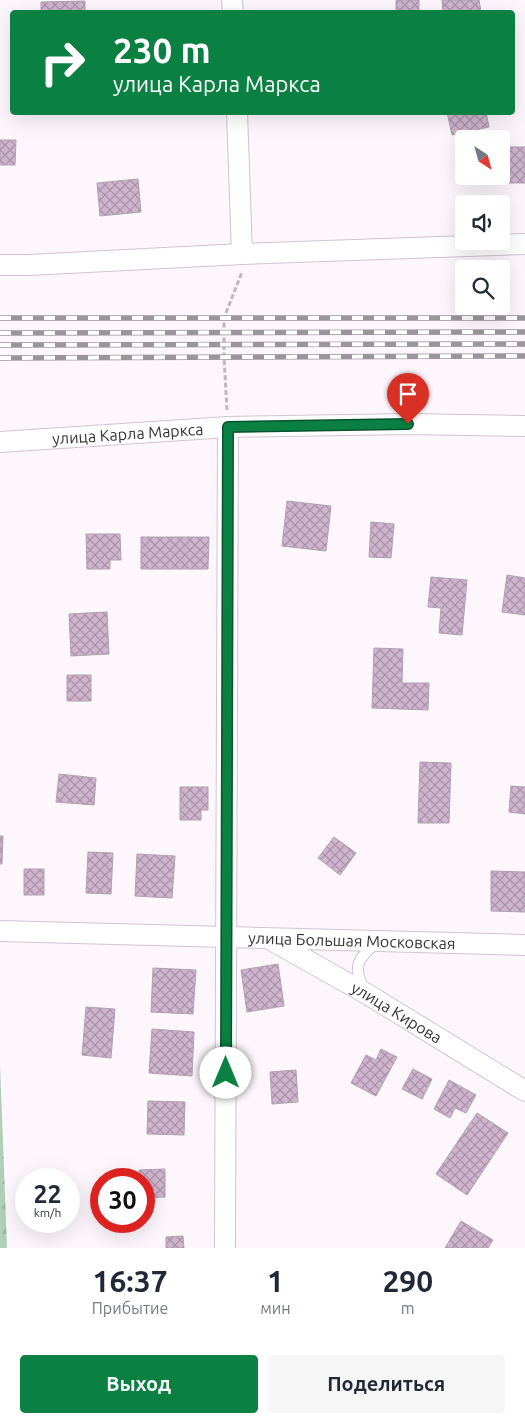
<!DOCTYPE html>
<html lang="ru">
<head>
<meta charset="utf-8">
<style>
  :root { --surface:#fff; --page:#f6f6f7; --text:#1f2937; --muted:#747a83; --accent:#0b8043 }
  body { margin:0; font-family:Ubuntu,sans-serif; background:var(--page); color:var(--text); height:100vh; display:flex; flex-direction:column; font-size:19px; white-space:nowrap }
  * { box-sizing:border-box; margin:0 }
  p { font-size:16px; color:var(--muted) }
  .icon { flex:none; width:28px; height:28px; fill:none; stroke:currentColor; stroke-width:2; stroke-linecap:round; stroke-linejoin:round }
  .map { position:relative; height:1248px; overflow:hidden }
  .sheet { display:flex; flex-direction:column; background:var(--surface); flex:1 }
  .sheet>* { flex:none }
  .top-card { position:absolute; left:10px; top:10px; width:505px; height:105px; border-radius:5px; box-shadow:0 5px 20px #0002; background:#0b8043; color:#fff; overflow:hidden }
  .needle { width:32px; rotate:144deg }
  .fabs { position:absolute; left:455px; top:130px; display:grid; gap:10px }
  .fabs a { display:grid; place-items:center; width:55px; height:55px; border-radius:5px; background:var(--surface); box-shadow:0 5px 20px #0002; font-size:25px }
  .speed { position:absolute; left:15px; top:1168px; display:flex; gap:10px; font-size:25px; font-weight:700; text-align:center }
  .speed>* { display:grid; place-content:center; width:65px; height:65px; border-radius:50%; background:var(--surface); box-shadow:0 5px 20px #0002; line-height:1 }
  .speed small { font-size:12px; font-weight:400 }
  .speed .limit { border:8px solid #d22; background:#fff; color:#111 }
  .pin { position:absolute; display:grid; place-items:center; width:42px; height:42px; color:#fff; margin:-51px -21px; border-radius:50% 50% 50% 0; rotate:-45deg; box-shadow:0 0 5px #0007 }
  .pin .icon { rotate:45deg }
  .me { position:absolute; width:55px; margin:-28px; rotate:0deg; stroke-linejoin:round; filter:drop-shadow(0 0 4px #0008) }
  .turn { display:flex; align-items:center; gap:18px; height:105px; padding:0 20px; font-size:22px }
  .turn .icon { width:65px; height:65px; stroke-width:2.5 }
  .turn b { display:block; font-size:35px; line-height:42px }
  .eta { display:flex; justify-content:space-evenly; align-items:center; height:85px; text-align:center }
  .eta b { font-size:30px; font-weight:600; line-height:35px }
  .action { display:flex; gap:10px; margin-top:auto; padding:10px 20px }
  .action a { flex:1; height:58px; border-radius:5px; background:var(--accent); color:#fff; font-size:20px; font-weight:600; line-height:58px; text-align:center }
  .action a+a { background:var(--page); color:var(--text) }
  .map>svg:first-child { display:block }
</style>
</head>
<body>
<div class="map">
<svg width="525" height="1248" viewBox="0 0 525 1248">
  <defs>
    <pattern id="forest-firs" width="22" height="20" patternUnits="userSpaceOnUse" patternTransform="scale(1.25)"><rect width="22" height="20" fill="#afcfb7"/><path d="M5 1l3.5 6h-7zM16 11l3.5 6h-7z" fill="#97b29e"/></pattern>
    <pattern id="building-cross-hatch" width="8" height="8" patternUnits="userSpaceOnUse" patternTransform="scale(1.25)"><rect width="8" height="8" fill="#cfb4ce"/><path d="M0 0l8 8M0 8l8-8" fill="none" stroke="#a993a8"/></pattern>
  </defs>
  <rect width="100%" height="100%" fill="#fef6fd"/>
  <path fill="url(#forest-firs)" d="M0,1064L7,1248H0Z"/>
  <path fill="url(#building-cross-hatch)" stroke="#aea2ae" d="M396,0H419V12H396Z
    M442,0H479L481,12H443Z
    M85,1V12H41V2Z
    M447,112H486L489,127L452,135Z
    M0,140H16L15,165H0Z
    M501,147H525V183H498V176H501Z
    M138,179L141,212L100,216L97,183Z
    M287,501L331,506L326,551L282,546Z
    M371,522L394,524L391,558L369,557Z
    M86,534H120L121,560H110V569H87Z
    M141,537H209L208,569H141Z
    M507,575L525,578V615L502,612Z
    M431,577L467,580L462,635L439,633L441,608L428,607Z
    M107,612L109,654L71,656L69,614Z
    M374,648L403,649L402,683H429L428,710L372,708Z
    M67,675H91V701H67Z
    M420,762L451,763L449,823H418Z
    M59,774L96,778L94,805L56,802Z
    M511,786L525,787V814L509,812Z
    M180,787H208V810H201V820H180Z
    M0,836H3L2,864H0Z
    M334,837L356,853L340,875L318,858Z
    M88,852L113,853L111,894L86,893Z
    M137,854L175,856L172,898L135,896Z
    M24,869H44V895H24Z
    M491,871L525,872V912L491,911Z
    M278,964L284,1006L247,1012L241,970Z
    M153,968L196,970L193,1014L151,1012Z
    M86,1007L115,1009L111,1058L82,1055Z
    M152,1029L194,1032L192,1076L149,1073Z
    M381,1049L397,1057L376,1096L351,1083L366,1055L376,1060Z
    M413,1069L432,1079L422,1099L402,1089Z
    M296,1070L298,1102L272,1104L270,1072Z
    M449,1080L476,1095L466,1113L455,1108L450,1118L434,1109Z
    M148,1101L185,1102L184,1135L147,1134Z
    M477,1113L508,1133L467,1195L436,1174Z
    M165,1169V1197L144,1198V1179H139V1170Z
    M461,1221L493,1240L488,1248H445Z
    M183,1236L184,1248H166V1237Z"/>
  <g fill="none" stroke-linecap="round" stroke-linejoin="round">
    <defs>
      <path id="service" d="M364,989C352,965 358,959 377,942"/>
      <g id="minor">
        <path d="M232,0L233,12"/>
        <path d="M237,112L242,254"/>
        <path d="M0,265H29L242,254L525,244"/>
        <path id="s1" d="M0,442L228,427L408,424L525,426"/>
        <path id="s2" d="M0,931L525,945"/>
        <path id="s3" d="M271,940L367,994L525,1091"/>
        <path d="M225,1248L228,427"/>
      </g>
    </defs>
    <use href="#service" stroke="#d0c4d0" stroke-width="12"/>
    <use href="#minor" stroke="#d0c4d0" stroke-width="22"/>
    <path stroke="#bfb8be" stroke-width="3" stroke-dasharray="5 2.5" stroke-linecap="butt" d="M227,410L224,357V318L242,272"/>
    <use href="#service" stroke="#fff" stroke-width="10"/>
    <use href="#minor" stroke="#fff" stroke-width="20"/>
    <defs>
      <path id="rail" d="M0,318H525
        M0,333L525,332
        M0,345L525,344
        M0,358L525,356"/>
    </defs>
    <use href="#rail" stroke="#9b959b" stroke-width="5.5"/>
    <use href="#rail" stroke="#fff" stroke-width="4" stroke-dasharray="11" stroke-linecap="butt"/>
  </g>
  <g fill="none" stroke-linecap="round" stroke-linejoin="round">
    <defs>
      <path id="route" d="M226,1073L228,427L408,424"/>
    </defs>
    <use href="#route" stroke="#07532c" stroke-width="12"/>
    <use href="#route" stroke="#0b8043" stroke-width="9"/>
  </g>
  <g text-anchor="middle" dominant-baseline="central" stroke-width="4" stroke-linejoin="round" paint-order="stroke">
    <g font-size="16" fill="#363136" stroke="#fff">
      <text stroke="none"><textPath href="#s1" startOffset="128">улица Карла Маркса</textPath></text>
      <text stroke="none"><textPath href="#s2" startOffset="352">улица Большая Московская</textPath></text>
      <text stroke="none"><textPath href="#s3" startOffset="145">улица Кирова</textPath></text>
    </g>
  </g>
</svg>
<div class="fabs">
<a><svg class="needle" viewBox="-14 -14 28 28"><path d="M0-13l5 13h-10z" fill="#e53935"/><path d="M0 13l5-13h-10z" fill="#747a83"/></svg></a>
<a><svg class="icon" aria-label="sound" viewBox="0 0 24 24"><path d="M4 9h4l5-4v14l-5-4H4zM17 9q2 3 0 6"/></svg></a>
<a><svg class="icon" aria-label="search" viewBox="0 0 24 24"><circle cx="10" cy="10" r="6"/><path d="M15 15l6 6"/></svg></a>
</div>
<div class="speed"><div>22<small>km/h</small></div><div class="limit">30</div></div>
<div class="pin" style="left:408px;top:424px;background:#d93025"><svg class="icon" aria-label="arrive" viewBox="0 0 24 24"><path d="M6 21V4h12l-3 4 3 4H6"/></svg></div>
<svg class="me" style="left:226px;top:1073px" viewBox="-20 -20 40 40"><circle r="19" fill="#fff"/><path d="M0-13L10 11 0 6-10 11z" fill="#0b8043"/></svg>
<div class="top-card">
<div class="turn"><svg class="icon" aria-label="right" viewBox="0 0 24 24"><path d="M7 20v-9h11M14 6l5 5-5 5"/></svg><div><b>230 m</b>улица Карла Маркса</div></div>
</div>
</div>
<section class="sheet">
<div class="eta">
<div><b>16:37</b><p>Прибытие</p></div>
<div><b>1</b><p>мин</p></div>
<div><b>290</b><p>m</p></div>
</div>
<div class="action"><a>Выход</a><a>Поделиться</a></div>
</section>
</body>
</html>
